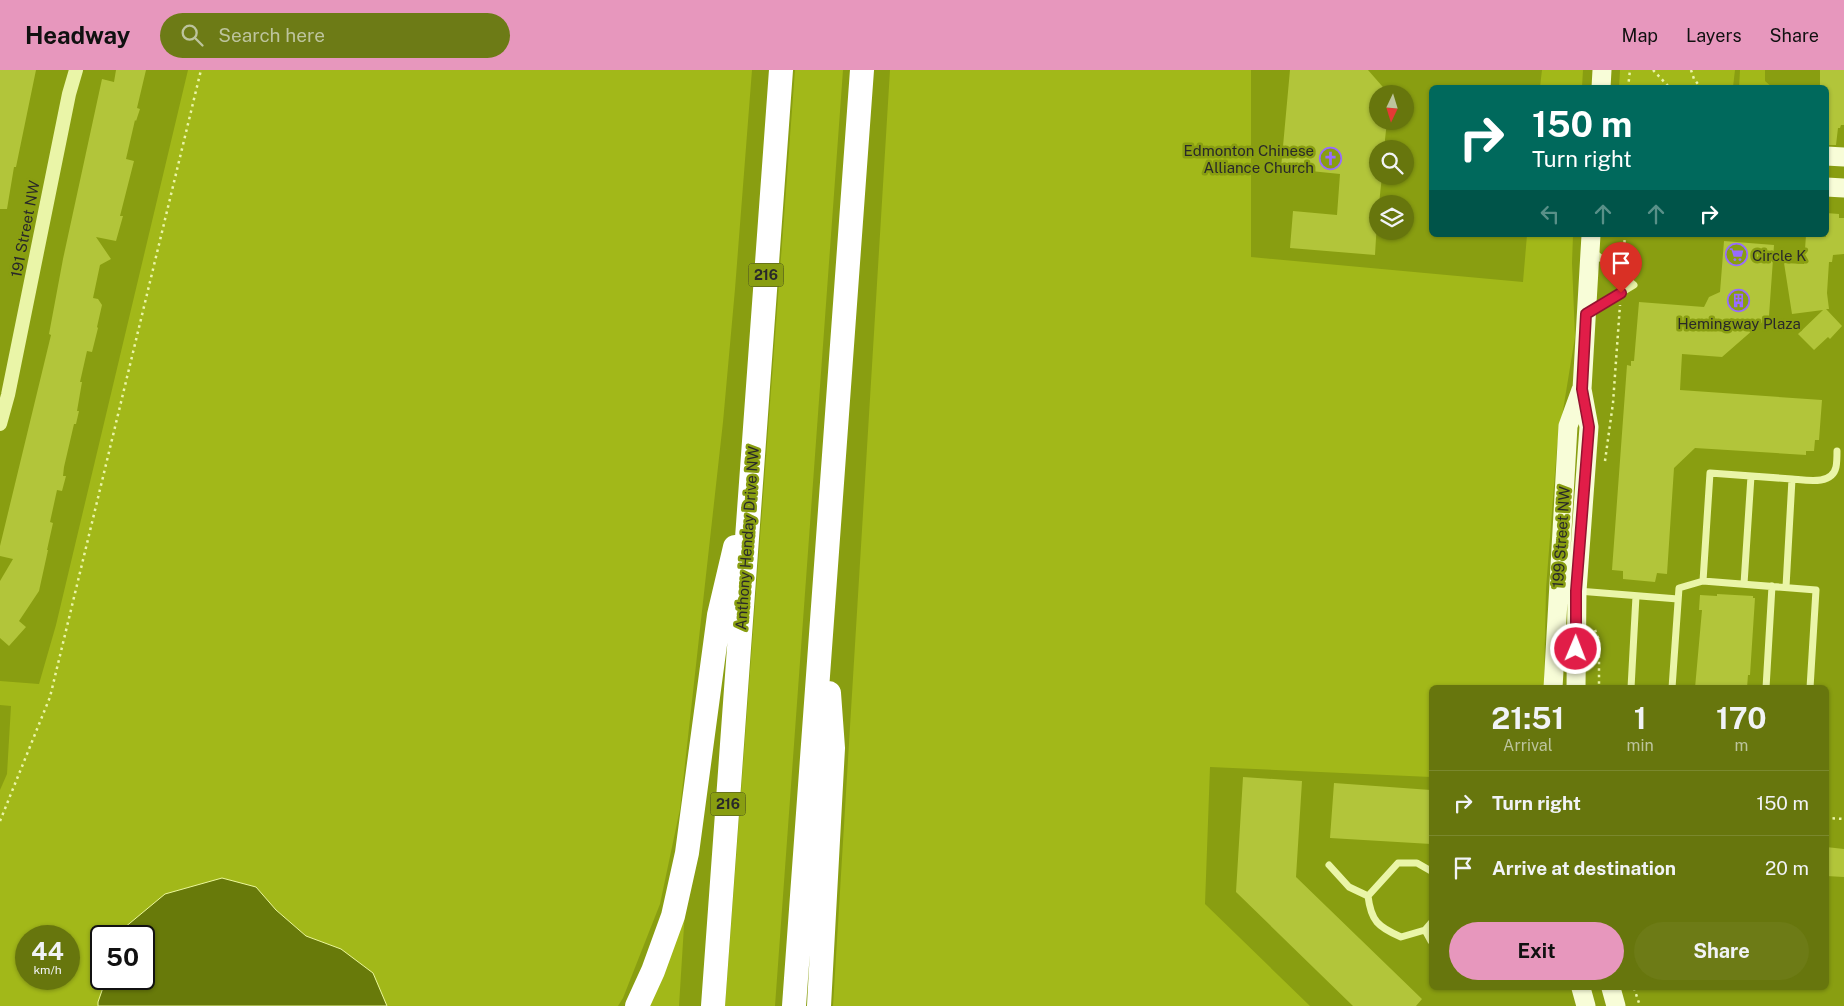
<!DOCTYPE html>
<html lang="en">
<head>
<meta charset="utf-8">
<style>
  :root { --surface:#67760d; --page:#6d7b16; --text:#f1f3f6; --muted:#bdc49d; --line:#7a882e; --accent:#e797bd }
  body { margin:0; font-family:"Public Sans",sans-serif; background:var(--page); color:var(--text); height:100vh; display:flex; flex-direction:column; font-size:19px; white-space:nowrap }
  * { box-sizing:border-box; margin:0 }
  p { font-size:16px; color:var(--muted) }
  .icon { flex:none; width:28px; height:28px; fill:none; stroke:currentColor; stroke-width:2; stroke-linecap:round; stroke-linejoin:round }
  .map { position:relative; flex:1; overflow:hidden }
  .drawer { position:absolute; left:1429px; top:615px; width:400px; height:305px; display:flex; flex-direction:column; background:var(--surface); border-radius:8px; box-shadow:0 1px 4px #0004 }
  .drawer>* { flex:none }
  .top-card { position:absolute; left:1429px; top:15px; width:400px; height:152px; border-radius:8px; box-shadow:0 1px 4px #0004; background:#00695c; color:#fff; overflow:hidden }
  .needle { width:32px; rotate:184deg }
  .buttons { position:absolute; left:1369px; top:15px; display:grid; gap:10px }
  .buttons a { display:grid; place-items:center; width:45px; height:45px; border-radius:50%; background:var(--surface); box-shadow:0 1px 4px #0004; font-size:25px }
  .speed { position:absolute; left:15px; top:855px; display:flex; gap:10px; font-size:25px; font-weight:700; text-align:center }
  .speed>* { display:grid; place-content:center; width:65px; height:65px; border-radius:50%; background:var(--surface); box-shadow:0 1px 4px #0004; line-height:1 }
  .speed small { font-size:12px; font-weight:400 }
  .speed .limit { border:2px solid #111; border-radius:8px; background:#fff; color:#111 }
  .pin { position:absolute; display:grid; place-items:center; width:42px; height:42px; color:#fff; margin:-51px -21px; border-radius:50% 50% 50% 0; rotate:-45deg; box-shadow:0 0 5px #0007 }
  .pin .icon { rotate:45deg }
  .me { position:absolute; width:55px; margin:-28px; rotate:1deg; stroke-linejoin:round; filter:drop-shadow(0 0 4px #0008) }
  .turn { display:flex; align-items:center; gap:18px; height:105px; padding:0 20px; font-size:22px }
  .turn .icon { width:65px; height:65px; stroke-width:2.5 }
  .turn b { display:block; font-size:35px; line-height:42px }
  .lanes { display:flex; align-items:center; height:48px; padding:0 20px; background:#0003; justify-content:center; gap:25px; direction:ltr }
  .lanes .off { opacity:.35 }
  .eta { display:flex; justify-content:space-evenly; align-items:center; height:85px; text-align:center }
  .eta b { font-size:30px; font-weight:700; line-height:35px }
  .primary-button { display:flex; gap:10px; margin-top:auto; padding:10px 20px }
  .primary-button a { flex:1; height:58px; border-radius:30px; background:var(--accent); color:#111; font-size:20px; font-weight:700; line-height:58px; text-align:center }
  .primary-button a+a { background:var(--page); color:var(--text) }
  ul { padding:0; list-style:none }
  li { display:flex; align-items:center; gap:15px; height:65px; padding:0 20px; border-top:1px solid var(--line) }
  li div { flex:1 }
  li b { display:block; font-size:19px }
  li em { font-style:normal }
  header { display:flex; align-items:center; gap:30px; box-sizing:border-box; height:70px; padding:0 25px; background:var(--accent); color:#111 }
  header strong { font-size:24px }
  nav { display:flex; gap:28px; margin-inline-start:auto; font-size:18px }
  .search { width:350px; height:45px; background:var(--page); display:flex; align-items:center; gap:12px; box-sizing:border-box; padding:0 18px; border-radius:28px; color:var(--muted); font-size:19px }
  .map>svg:first-child { display:block }
</style>
</head>
<body>
<header>
<strong>Headway</strong>
<div class="search"><svg class="icon" aria-label="search" viewBox="0 0 24 24"><circle cx="10" cy="10" r="6"/><path d="M15 15l6 6"/></svg>Search here</div>
<nav><a>Map</a><a>Layers</a><a>Share</a></nav>
</header>
<div class="map">
<svg width="1844" height="936" viewBox="0 0 1844 936">
  <rect width="100%" height="100%" fill="#899e11"/>
  <path fill="#a2b819" fill-rule="evenodd" d="M188,0H752L735,219L723,352L680,739L660,834L623,928L618,936H387L372,903L341,879L306,866L276,840L256,817L124,858L121,866H101V909H106L98,932V936H0V720L7,704L11,636L0,635V611L39,614L56,555ZM26,866H69V909H26Z
    M795,0H843L775,936H725Z
    M890,0H1251V187L1523,212L1527,165H1573L1572,193L1575,267L1557,377L1546,519L1544,617L1431,618V707L1210,697L1205,834L1310,936H833Z
    M1542,0H1583L1582,17H1540Z
    M1620,0H1735L1733,17L1619,18Z
    M1740,0H1765V11L1772,17L1739,18Z
    M686,824L679,936H645Z"/>
  <path fill="#687a0a" stroke="#ecf89a" d="M222,808L256,817L276,840L306,866L341,879L373,903L387,936H98V932L106,909H144V866H121L124,858L165,824Z"/>
  <path fill="#b2c53a" d="M0,0H36L16,97H14L7,139H0Z
    M116,0H146L137,38L140,39L136,51L135,50L126,89L134,91L120,146H123L116,171L96,167L111,189L100,195L93,228L98,229L102,235L97,257L98,258L92,282L87,281L80,312H82L77,341H79L76,354H74L64,397L63,406H66L62,421L57,420L50,452L53,453L47,480H48L39,521L19,551L26,557L9,576L0,568V511L13,489L0,486V476L51,265L49,264L63,189L102,9L114,12Z
    M1290,0H1368L1389,24H1378V51H1387L1384,79H1378V106H1382L1379,134H1378L1375,185L1290,178L1293,141L1337,145L1340,104L1281,98Z
    M1820,0H1844V55H1841L1840,58H1838L1836,75H1826V18H1820Z
    M1826,143L1839,144V148H1844V184L1833,185L1832,192H1829L1827,223L1829,239H1826L1842,256L1830,269L1828,267L1814,280L1798,264L1823,240L1792,244L1784,193L1804,194L1806,165L1826,167Z
    M1724,171L1774,175L1769,246L1722,287L1682,284L1680,320L1822,330L1819,370H1815L1814,381H1806V385L1695,378L1674,398L1667,504L1657,503L1655,512L1623,509V501L1612,500L1627,295L1631,296V291H1634L1639,232L1704,237L1709,227L1720,222Z
    M1717,524L1753,526V528H1755L1750,605H1748L1747,618H1695L1702,540H1699L1700,525L1717,526Z
    M1243,707L1302,711L1296,807L1422,929L1416,936H1353L1236,822Z
    M1334,713L1431,720V774L1330,768Z
    M1826,777L1844,779V807L1826,806Z"/>
  <g fill="none" stroke-linecap="round" stroke-linejoin="round">
    <path stroke="#eaf5a8" stroke-width="2.5" stroke-dasharray="2.5 4" stroke-linecap="butt" d="M1653,0L1670,18
      M1691,0L1694,9L1701,18
      M1628,18L1630,0
      M1623,192L1625,165
      M1605,391L1613,333L1620,235
      M1595,560L1599,570V618
      M1826,748L1844,749
      M0,751L50,627L201,0
      M1634,918L1640,936"/>
    <path stroke="#eaf5a8" stroke-width="7" d="M1589,242L1634,215L1592,181
      M1792,409C1805,410 1832,416 1836,397C1837,392 1837,386 1837,381
      M1703,511L1710,403L1792,409L1786,517
      M1744,514L1751,406
      M1578,521L1678,529
      M1631,618L1636,526
      M1672,618L1679,518L1703,511L1816,520L1810,618
      M1766,618L1772,516
      M1329,795L1349,817L1368,826
      M1431,801L1417,793H1398L1368,826C1371,851 1378,857 1401,867L1425,860L1431,853
      M1425,860L1431,871"/>
    <path stroke="#eaf5a8" stroke-width="14" d="M0,354L8,325L69,24L76,0"/>
    <path stroke="#f8fdd8" stroke-width="19" d="M1601,18L1602,0
      M1826,86L1844,87
      M1826,117L1844,118
      M1553,618L1568,356L1581,320
      M1576,618L1577,521L1589,357L1582,319L1591,165
      M1581,918L1586,936
      M1611,918L1616,936"/>
    <path stroke="#fff" stroke-width="24" d="M637,936L653,901L673,846L687,783L719,545L735,477
      M713,936L781,0
      M794,936L862,0
      M819,936L833,678L829,623"/>
  </g>
  <g fill="none" stroke-linecap="round" stroke-linejoin="round">
    <defs>
      <path id="route" d="M1576,579V521L1589,357L1582,319L1586,244L1621,223"/>
    </defs>
    <use href="#route" stroke="#92132f" stroke-width="12"/>
    <use href="#route" stroke="#e11d48" stroke-width="9"/>
  </g>
  <defs>
    <symbol id="church-ring" viewBox="-11 -11 22 22"><circle r="9.5" fill="#899e11" stroke="#986bff" stroke-width="1.5"/><path d="M-1.2-6h2.4v3.5h3.3v2.4h-3.3V6h-2.4V-.1h-3.3v-2.4h3.3Z" fill="#986bff"/></symbol>
    <symbol id="supermarket-ring" viewBox="-11 -11 22 22"><circle r="9.5" fill="#899e11" stroke="#986bff" stroke-width="1.5"/><path d="M-6-5.5h2.5l.6 2H6L4.5 2H-2.5L-4.4-4H-6ZM-1.5 3.2a1.3 1.3 0 1 0 .1 0ZM3 3.2a1.3 1.3 0 1 0 .1 0Z" fill="#986bff"/></symbol>
    <symbol id="building-ring" viewBox="-11 -11 22 22"><circle r="9.5" fill="#899e11" stroke="#986bff" stroke-width="1.5"/><path d="M-4-6H4V6H1V3H-1V6H-4ZM-2.5-4.3h1.7v1.8h-1.7ZM.8-4.3h1.7v1.8H.8ZM-2.5-1h1.7V.8h-1.7ZM.8-1h1.7V.8H.8Z" fill="#986bff"/></symbol>
  </defs>
  <g fill-rule="evenodd">
    <use href="#church-ring" x="1318" y="76" width="25" height="25"/>
    <use href="#supermarket-ring" x="1724" y="172" width="25" height="25"/>
    <use href="#building-ring" x="1726" y="218" width="25" height="25"/>
  </g>
  <g text-anchor="middle" dominant-baseline="central" stroke-width="5" stroke-linejoin="round" paint-order="stroke">
    <g fill="#899e11" stroke="#464c22" stroke-width="1">
      <rect x="748.5" y="193.5" width="35" height="23" rx="4"/>
      <rect x="710.5" y="722.5" width="35" height="23" rx="4"/>
    </g>
    <g font-size="14" font-weight="bold" fill="#292929">
      <text x="766" y="205">216</text>
      <text x="728" y="734">216</text>
    </g>
    <g font-size="15" fill="#292929" stroke="#899e11" text-anchor="end">
      <text x="1314" y="80">Edmonton Chinese<tspan x="1314" dy="17">Alliance Church</tspan></text>
      <text x="1752" y="185" text-anchor="start">Circle K</text>
      <text x="1739" y="253" text-anchor="middle">Hemingway Plaza</text>
    </g>
    <g font-size="15" fill="#292929" stroke="#899e11">
      <text transform="translate(25 159) rotate(-79)">191 Street NW</text>
      <text transform="translate(1561 467) rotate(-86)">199 Street NW</text>
      <text transform="translate(747 468) rotate(-86)">Anthony Henday Drive NW</text>
    </g>
  </g>
</svg>
<div class="buttons">
<a><svg class="needle" viewBox="-14 -14 28 28"><path d="M0-13l5 13h-10z" fill="#e53935"/><path d="M0 13l5-13h-10z" fill="#bdc49d"/></svg></a>
<a><svg class="icon" aria-label="search" viewBox="0 0 24 24"><circle cx="10" cy="10" r="6"/><path d="M15 15l6 6"/></svg></a>
<a><svg class="icon" aria-label="layers" viewBox="0 0 24 24"><path d="M12 4l9 5-9 5-9-5zM3 14l9 5 9-5"/></svg></a>
</div>
<div class="speed"><div>44<small>km/h</small></div><div class="limit">50</div></div>
<div class="pin" style="left:1621px;top:223px;background:#d93025"><svg class="icon" aria-label="arrive" viewBox="0 0 24 24"><path d="M6 21V4h12l-3 4 3 4H6"/></svg></div>
<svg class="me" style="left:1576px;top:579px" viewBox="-20 -20 40 40"><circle r="17" fill="#e11d48" stroke="#fff" stroke-width="3"/><path d="M0-11L8 9 0 5-8 9z" fill="#fff"/></svg>
<div class="top-card">
<div class="turn"><svg class="icon" aria-label="right" viewBox="0 0 24 24"><path d="M7 20v-9h11M14 6l5 5-5 5"/></svg><div><b>150 m</b>Turn right</div></div>
<div class="lanes"><svg class="icon off" aria-label="left" viewBox="0 0 24 24"><path d="M17 20v-9H6M10 6l-5 5 5 5"/></svg><svg class="icon off" aria-label="ahead" viewBox="0 0 24 24"><path d="M12 20V5M6 11l6-6 6 6"/></svg><svg class="icon off" aria-label="ahead" viewBox="0 0 24 24"><path d="M12 20V5M6 11l6-6 6 6"/></svg><svg class="icon" aria-label="right" viewBox="0 0 24 24"><path d="M7 20v-9h11M14 6l5 5-5 5"/></svg></div>
</div>
<section class="drawer">
<div class="eta">
<div><b>21:51</b><p>Arrival</p></div>
<div><b>1</b><p>min</p></div>
<div><b>170</b><p>m</p></div>
</div>
<ul>
<li><svg class="icon" aria-label="right" viewBox="0 0 24 24"><path d="M7 20v-9h11M14 6l5 5-5 5"/></svg><div><b>Turn right</b></div><em>150 m</em></li>
<li><svg class="icon" aria-label="arrive" viewBox="0 0 24 24"><path d="M6 21V4h12l-3 4 3 4H6"/></svg><div><b>Arrive at destination</b></div><em>20 m</em></li>
</ul>
<div class="primary-button"><a>Exit</a><a>Share</a></div>
</section>
</div>
</body>
</html>
